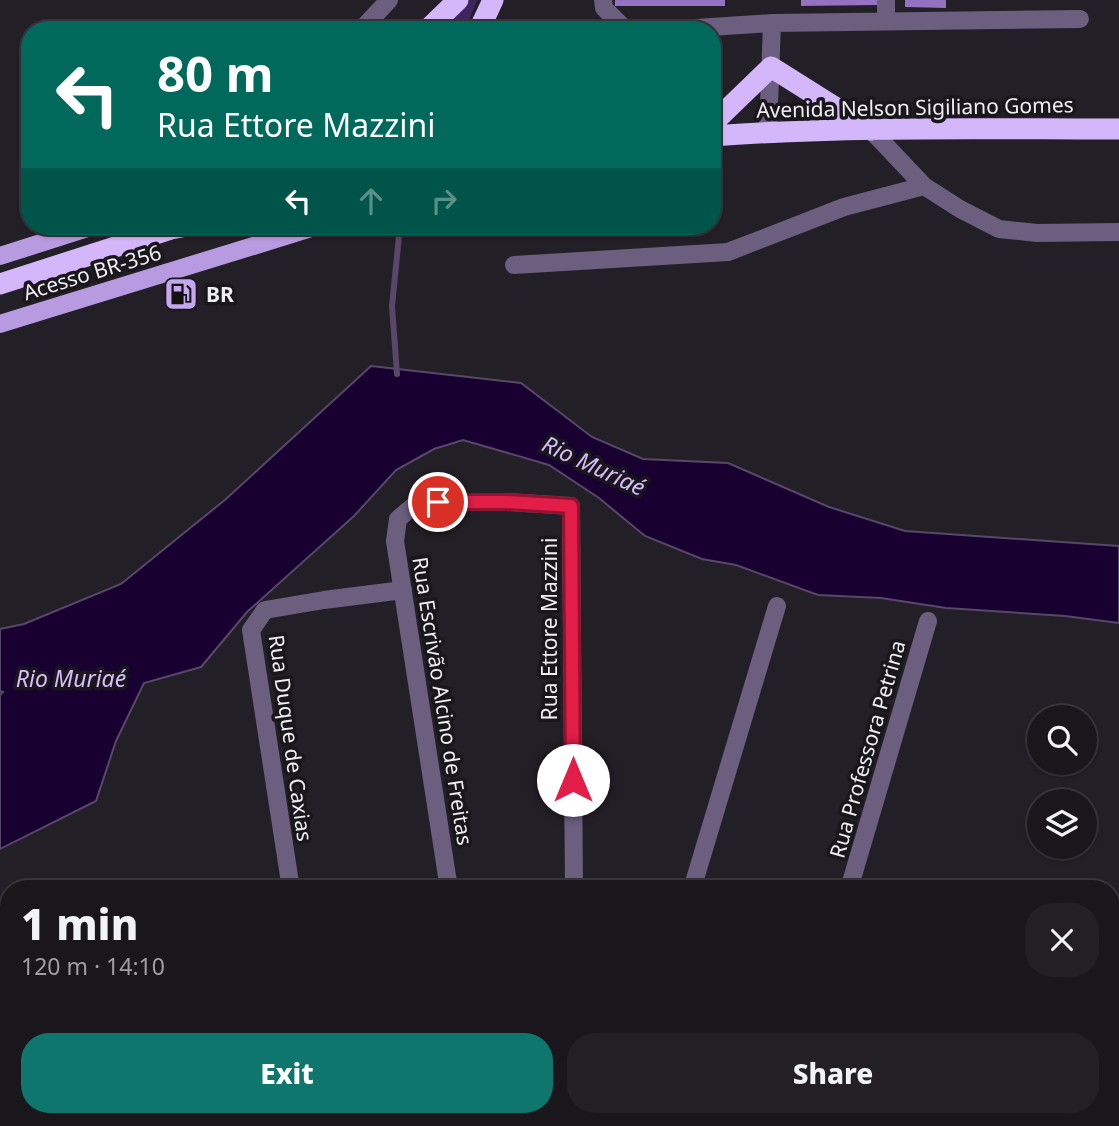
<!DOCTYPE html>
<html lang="en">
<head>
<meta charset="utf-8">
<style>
  :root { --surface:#1a171c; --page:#232025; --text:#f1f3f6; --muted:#9f9fa3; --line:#38363b; --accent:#0f766e }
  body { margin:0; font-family:"Noto Sans",sans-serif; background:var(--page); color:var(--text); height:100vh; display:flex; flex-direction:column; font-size:26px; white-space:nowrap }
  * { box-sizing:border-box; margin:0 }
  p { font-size:23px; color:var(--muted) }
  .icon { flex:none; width:38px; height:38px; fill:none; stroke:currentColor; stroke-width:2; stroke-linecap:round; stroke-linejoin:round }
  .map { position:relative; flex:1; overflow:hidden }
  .side { position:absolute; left:0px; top:880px; width:1120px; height:247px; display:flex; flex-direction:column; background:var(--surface); border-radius:28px 28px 0 0; box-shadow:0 2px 5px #0004,0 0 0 2px var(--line) }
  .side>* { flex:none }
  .banner { position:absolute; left:21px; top:21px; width:700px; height:214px; border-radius:28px; box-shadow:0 2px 5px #0004,0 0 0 2px var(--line); background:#00695c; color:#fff; overflow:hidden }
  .fabs { position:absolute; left:1027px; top:705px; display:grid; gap:14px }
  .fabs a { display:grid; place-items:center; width:70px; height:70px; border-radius:50%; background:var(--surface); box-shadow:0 2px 5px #0004,0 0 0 2px var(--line); font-size:35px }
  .pin { position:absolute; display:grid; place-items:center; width:60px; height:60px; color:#fff; margin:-30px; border:4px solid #fff; border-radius:50%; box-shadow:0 2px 7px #0007 }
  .me { position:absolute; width:77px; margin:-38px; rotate:0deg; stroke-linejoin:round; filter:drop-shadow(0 0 5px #0008) }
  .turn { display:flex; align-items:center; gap:24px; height:147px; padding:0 21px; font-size:32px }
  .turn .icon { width:91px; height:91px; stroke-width:2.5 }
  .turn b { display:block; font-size:49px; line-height:60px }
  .lanes { display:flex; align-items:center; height:66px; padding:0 21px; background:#0003; justify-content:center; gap:35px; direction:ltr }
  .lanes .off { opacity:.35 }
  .round { display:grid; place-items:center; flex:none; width:74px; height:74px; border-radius:28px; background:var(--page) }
  .summary { display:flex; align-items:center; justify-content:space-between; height:119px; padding:0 21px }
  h1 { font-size:42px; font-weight:800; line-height:52px }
  .action { display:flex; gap:14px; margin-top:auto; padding:14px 21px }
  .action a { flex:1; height:80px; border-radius:28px; background:var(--accent); color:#fff; font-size:28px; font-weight:800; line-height:80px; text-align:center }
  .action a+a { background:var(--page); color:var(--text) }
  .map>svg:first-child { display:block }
</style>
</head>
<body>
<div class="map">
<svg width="1119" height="1126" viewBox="0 0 1119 1126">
  <rect width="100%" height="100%" fill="#221f26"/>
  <path fill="#2a2632" d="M353,1118H488L492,1126H357Z"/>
  <path fill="#3f255d" d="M470,0H477L465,30H438Z"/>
  <path fill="#180030" stroke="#58476a" stroke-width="2" d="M371,366L521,383L592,437L643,459L728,463L829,507L905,531L1119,546V623L1065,616L946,608L881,598L818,595L736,565L702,559L645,536L599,498L549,465L463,440L434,449L396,470L354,516L247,612L201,667L144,683L116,741L96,801L0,849V695L3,692L0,691V629L24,624L121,584L226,499Z"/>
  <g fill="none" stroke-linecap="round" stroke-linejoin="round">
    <path stroke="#58476a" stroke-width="6" d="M397,374L392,306L400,226"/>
  </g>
  <path fill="#9471c1" d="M615,0H725V6H615Z
    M801,0H878V5L801,6Z
    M905,0H946V8L905,7Z"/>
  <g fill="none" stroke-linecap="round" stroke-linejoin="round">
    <path stroke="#6c5e7f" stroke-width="18" d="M603,0L604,8L626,30
      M886,0V21
      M361,30L389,0
      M666,30L772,23L1080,19
      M871,130L924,186L960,209L999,229L1037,233L1119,232
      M768,132L772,23
      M514,265L728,252L844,207L924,186
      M291,889L251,630L265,610L324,600L403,590
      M449,889L395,541L398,519L418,502H507L571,506L574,889
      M692,889L777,606
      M849,889L928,621
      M1111,984L1119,968
      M826,1118L843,1126
      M736,1126L751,1118
      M1043,1126L1047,1118"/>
    <path stroke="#b89ae0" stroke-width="18" d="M0,256L94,226
      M0,324L318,226"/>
    <path stroke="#d3b7fa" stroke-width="21" d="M427,30L458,0
      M479,30L493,0
      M712,124L771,67L871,130
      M712,136C847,126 984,129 1119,129
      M0,284L171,229L187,226"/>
  </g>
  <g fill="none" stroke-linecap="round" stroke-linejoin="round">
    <defs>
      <path id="route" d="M438,502H507L571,506L573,780"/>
    </defs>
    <use href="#route" stroke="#92132f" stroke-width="18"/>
    <use href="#route" stroke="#e11d48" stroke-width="12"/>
  </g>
  <defs>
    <symbol id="fuel-square" viewBox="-11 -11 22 22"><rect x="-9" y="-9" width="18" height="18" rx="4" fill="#c5a6f0" stroke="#19161c"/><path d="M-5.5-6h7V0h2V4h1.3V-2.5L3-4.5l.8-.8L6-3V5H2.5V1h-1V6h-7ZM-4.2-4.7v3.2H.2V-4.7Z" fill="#111"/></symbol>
  </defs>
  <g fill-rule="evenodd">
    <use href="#fuel-square" x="162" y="275" width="38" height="38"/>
  </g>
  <g text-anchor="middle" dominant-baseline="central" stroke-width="7" stroke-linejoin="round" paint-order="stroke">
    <g font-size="21" fill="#efeef2" stroke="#19161c">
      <text transform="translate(915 107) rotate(-1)">Avenida Nelson Sigiliano Gomes</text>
      <text transform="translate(92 272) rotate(-17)">Acesso BR-356</text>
      <text transform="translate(549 629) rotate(-90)">Rua Ettore Mazzini</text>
      <text transform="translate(443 701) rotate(81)">Rua Escrivão Alcino de Freitas</text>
      <text transform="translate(291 738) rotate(82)">Rua Duque de Caxias</text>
      <text transform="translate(867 749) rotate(-74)">Rua Professora Petrina</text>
    </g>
    <g font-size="21" font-weight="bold" fill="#efeef2" stroke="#19161c" text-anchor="start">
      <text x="206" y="294">BR</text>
    </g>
    <g font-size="23" font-style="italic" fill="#d6bcfb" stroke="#19161c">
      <text transform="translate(594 465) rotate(25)">Rio Muriaé</text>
      <text x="71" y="678">Rio Muriaé</text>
    </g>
  </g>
</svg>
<div class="fabs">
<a><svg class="icon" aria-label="search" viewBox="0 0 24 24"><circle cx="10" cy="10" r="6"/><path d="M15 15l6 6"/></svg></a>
<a><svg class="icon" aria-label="layers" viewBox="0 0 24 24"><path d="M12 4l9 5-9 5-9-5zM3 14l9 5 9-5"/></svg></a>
</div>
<div class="pin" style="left:438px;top:502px;background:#d93025"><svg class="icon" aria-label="arrive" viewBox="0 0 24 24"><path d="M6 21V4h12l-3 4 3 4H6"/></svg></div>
<svg class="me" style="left:573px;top:780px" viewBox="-20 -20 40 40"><circle r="19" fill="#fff"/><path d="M0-13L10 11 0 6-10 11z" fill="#e11d48"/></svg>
<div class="banner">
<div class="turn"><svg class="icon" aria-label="left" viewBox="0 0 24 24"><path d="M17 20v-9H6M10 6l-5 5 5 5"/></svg><div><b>80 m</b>Rua Ettore Mazzini</div></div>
<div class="lanes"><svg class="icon" aria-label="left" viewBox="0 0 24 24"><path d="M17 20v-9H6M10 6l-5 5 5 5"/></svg><svg class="icon off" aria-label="ahead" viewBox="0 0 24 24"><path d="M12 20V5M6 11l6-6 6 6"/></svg><svg class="icon off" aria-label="right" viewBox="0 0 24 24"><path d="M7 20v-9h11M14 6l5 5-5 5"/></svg></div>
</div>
<section class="side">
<div class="summary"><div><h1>1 min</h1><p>120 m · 14:10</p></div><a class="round"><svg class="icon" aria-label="close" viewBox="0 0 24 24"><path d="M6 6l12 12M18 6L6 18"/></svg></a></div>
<div class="action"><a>Exit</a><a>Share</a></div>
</section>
</div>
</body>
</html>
